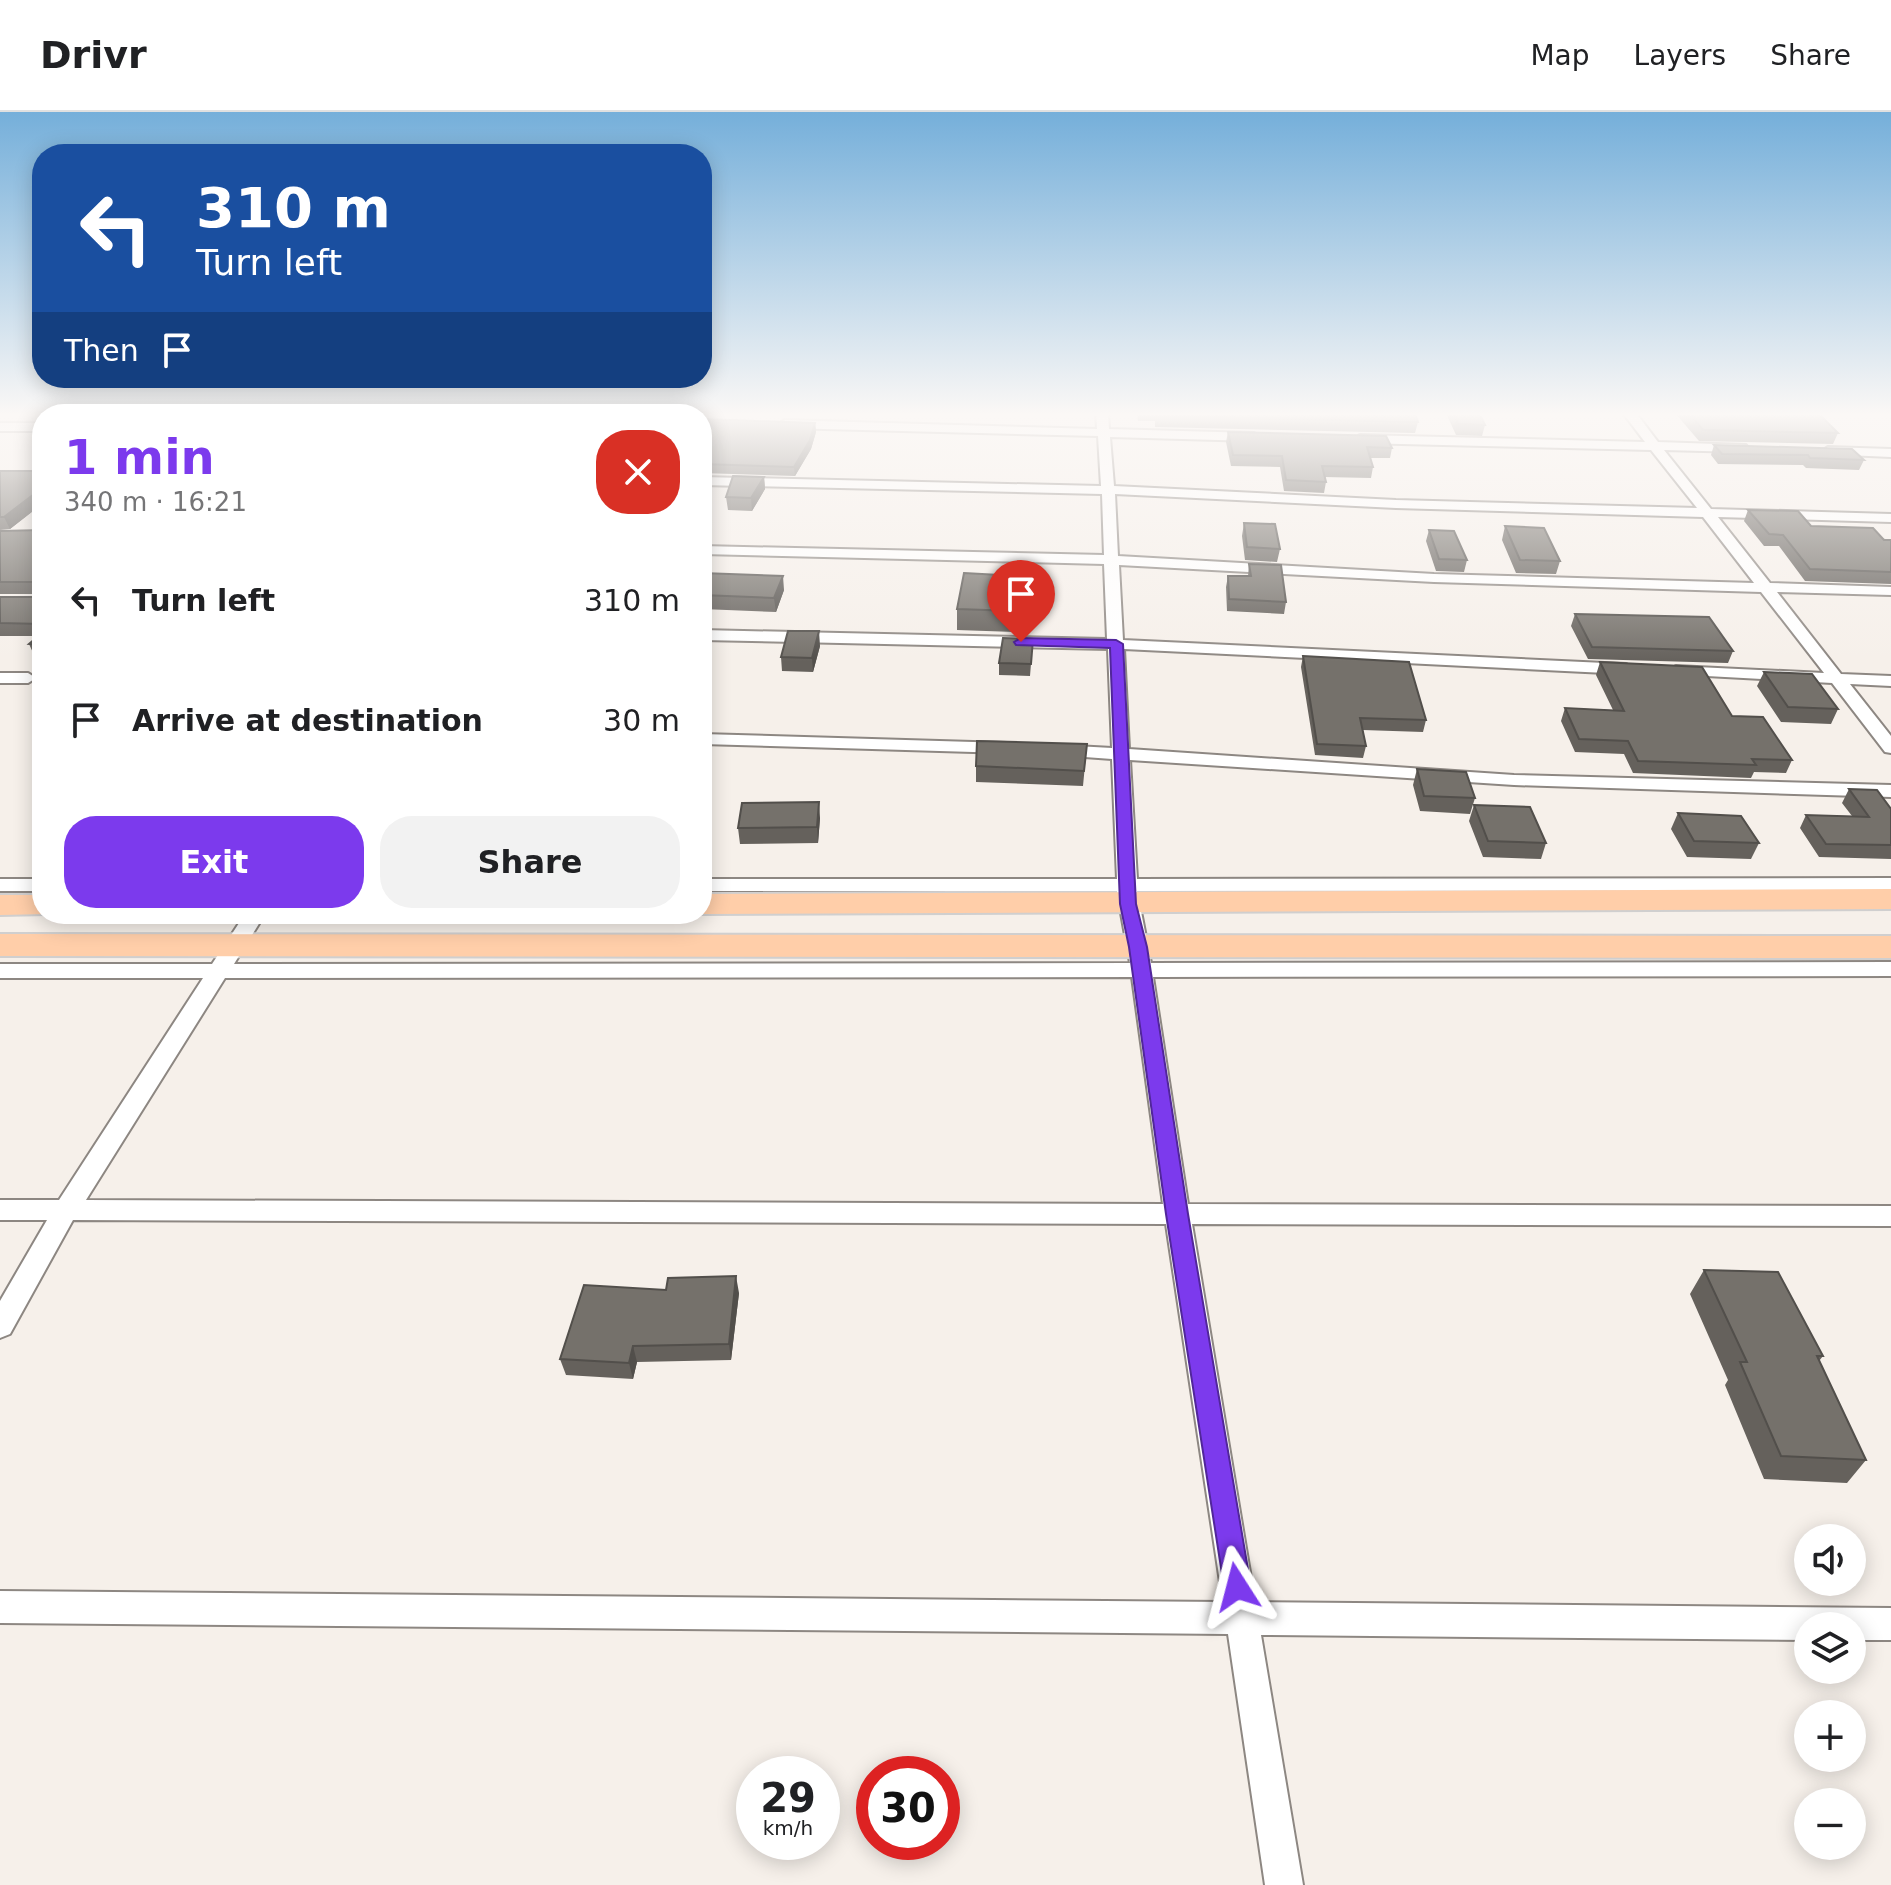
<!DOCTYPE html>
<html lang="en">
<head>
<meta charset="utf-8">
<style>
  :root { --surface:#fff; --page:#f2f2f2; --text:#202124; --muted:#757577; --line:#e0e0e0; --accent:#7c3aed }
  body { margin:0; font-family:"DejaVu Sans",sans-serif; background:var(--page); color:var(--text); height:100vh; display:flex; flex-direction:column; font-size:30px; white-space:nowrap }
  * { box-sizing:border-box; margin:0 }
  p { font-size:26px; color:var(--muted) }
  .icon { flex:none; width:44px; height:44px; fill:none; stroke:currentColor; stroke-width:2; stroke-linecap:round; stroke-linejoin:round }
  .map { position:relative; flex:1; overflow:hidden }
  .panel { position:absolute; left:32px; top:292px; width:680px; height:520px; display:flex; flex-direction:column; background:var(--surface); border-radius:32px; box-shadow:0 4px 20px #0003 }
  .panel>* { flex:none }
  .top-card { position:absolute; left:32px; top:32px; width:680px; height:244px; border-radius:32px; box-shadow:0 4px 20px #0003; background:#1a4fa0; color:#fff; overflow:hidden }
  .controls { position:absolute; left:1794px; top:1412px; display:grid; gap:16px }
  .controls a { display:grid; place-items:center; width:72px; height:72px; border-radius:50%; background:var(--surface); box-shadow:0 4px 20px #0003; font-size:40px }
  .speed { position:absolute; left:736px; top:1644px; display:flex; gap:16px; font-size:40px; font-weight:700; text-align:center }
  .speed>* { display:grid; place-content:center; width:104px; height:104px; border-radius:50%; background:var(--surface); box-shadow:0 4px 20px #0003; line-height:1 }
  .speed small { font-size:20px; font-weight:400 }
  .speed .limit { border:12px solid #d22; background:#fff; color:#111 }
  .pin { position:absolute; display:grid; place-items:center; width:68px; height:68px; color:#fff; margin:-82px -34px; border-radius:50% 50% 50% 0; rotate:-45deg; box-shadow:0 0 8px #0007 }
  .pin .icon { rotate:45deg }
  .me { position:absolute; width:88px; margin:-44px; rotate:351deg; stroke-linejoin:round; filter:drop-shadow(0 0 6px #0008) }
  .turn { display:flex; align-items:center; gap:28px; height:168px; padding:0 32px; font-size:36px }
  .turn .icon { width:104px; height:104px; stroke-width:2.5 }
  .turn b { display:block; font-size:56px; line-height:68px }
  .then { display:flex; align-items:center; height:76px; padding:0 32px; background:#0003; gap:16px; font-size:30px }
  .round { display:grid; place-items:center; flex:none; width:84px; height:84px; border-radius:32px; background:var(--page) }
  .headline { display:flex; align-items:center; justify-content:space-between; height:136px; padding:0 32px }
  h1 { font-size:48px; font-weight:700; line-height:60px; color:var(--accent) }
  .action { display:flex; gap:16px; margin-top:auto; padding:16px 32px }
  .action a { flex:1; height:92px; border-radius:32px; background:var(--accent); color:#fff; font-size:32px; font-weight:700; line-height:92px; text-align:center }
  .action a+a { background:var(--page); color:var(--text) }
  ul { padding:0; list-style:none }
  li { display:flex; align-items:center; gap:24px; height:120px; padding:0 32px }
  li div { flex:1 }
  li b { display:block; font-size:30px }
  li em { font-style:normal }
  header { display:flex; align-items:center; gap:48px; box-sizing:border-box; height:112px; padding:0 40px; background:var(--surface); border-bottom:2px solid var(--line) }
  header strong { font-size:38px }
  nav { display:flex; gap:44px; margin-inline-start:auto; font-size:28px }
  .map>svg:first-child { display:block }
</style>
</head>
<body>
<header>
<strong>Drivr</strong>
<nav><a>Map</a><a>Layers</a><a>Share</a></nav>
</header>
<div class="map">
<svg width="1891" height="1773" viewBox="0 0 1891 1773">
  <rect width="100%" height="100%" fill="#f6f0ea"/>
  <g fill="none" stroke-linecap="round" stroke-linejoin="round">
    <defs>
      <path id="minor" d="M496,301H509L496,302Z
        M1096,301H1108L1109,317L1254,321L1260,325L1254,329L1110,325L1114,374L1396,388L1697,396L1651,338L1360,331L1354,327L1360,323L1645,330L1623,301H1636L1658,330L1746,333L1748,336L1742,340L1664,338L1711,397L1891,402V410L1718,405L1770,471L1891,475V483L1777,480L1841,562L1891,564V574L1850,572L1891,624V641L1885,640L1832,571L1670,562L1668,559L1676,554L1824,561L1761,480L1434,470L1119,453L1123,528L1626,552L1634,557L1626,562L1124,537L1129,637L1514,663L1891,673V685L1514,673L1130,648L1137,767L1891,766V778L1137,779L1151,851L1891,850V864L1153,865L1188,1092L1891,1094V1114L1192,1112L1255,1490L1891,1496V1528H1852V1514H1808V1528L1261,1523L1303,1773H1265L1228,1522L0,1511V1479L1223,1490L1166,1112L73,1108L10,1222L0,1226V1189L47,1108H0V1088H59L203,866H0V852H212L245,802H265L234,852L1130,851L1117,779H702V767H1117L1112,647L1057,643L1048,638L1057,633L1112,636L1108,537L702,528V518L1107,527L1104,452L702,442V434L1104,443L1102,382L702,373V365L1101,374L1098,324L785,316L779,312L785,308L1097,317ZM1115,382L1396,396L1703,405L1754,471L1434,462L1118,444ZM1132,865L1163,1092L86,1088L225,866Z
        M0,311H42V319H0Z
        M1828,335L1891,337V345L1824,342L1822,339Z
        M0,561H28L36,566L28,571H0Z
        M702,622L1007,631L1016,636L1007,641L702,632Z
        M0,767H42V779H0Z"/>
      <path id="primary" d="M1891,777V797L702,802H701L702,782Z
        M0,783H42V802H47L0,803Z
        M0,822L1891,824V846L0,844Z"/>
    </defs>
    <use href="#minor" stroke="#8d8782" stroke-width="4"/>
    <use href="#primary" stroke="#d0cfcf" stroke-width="4"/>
    <use href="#minor" fill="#fff" fill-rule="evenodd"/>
    <use href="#primary" fill="#ffcea9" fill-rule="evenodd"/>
  </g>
  <path fill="#65615c" d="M168,301H312L167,302Z
    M1137,301H1415L1418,310L1415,321L1155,315V309H1138Z
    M1446,301H1479L1485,313L1482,324L1456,323Z
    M1675,301H1818L1838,321L1833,332L1699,329Z
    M702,307L815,311L816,320L811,337L795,364L702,361Z
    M1228,320L1392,336L1390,346H1370L1373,355L1371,366L1324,365L1326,370L1324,381L1284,379L1280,355L1231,354L1226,330Z
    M1714,333L1864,348L1859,358L1806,356L1803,353L1718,352L1711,343Z
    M0,359H42V392L10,417L0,418Z
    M764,365L765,377L752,399L728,398L726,385Z
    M1748,398L1811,414L1891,428V472L1805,469L1779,434H1764L1744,409Z
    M1244,411L1280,437L1277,450L1245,448L1242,424Z
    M1505,414L1560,449L1556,462L1516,461L1502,428Z
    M42,418V545H35L29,532L38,524H0V485H38L39,482H0V419Z
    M1429,418L1467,448L1464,460L1436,459L1426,429Z
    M1249,452L1286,490L1284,502L1227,499L1226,475L1228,464H1248Z
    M702,461L784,478L776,500L702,497Z
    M1020,464L1019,484L1015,520L957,518V497Z
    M1575,502L1733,539L1728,551L1588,547L1571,514Z
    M1033,527L1030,564L999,563V551Z
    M820,534L813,560L782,559L781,545Z
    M1303,544L1426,608L1423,620L1363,618L1366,634L1363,646L1315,643L1301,555Z
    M1600,550L1732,604L1792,648L1786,661L1754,660L1751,666L1633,661L1624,642L1575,640L1561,609L1565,596L1613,598L1596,563Z
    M1764,560L1838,597L1831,612L1781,610L1757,574Z
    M1087,632L1083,674L976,670V654Z
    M1417,657L1475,686L1470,702L1420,699L1413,673Z
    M1849,677L1891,697V747L1819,745L1800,716L1806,703L1852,704L1842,691Z
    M1474,693L1546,731L1541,747L1483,745L1469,709Z
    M1678,701L1759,731L1751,747L1687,745L1671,717Z
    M820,706L818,731L740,732L738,716Z
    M1704,1158L1823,1244L1819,1249L1866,1348L1847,1371L1764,1367L1725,1273L1728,1268L1690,1182Z
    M739,1181L731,1248L637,1250L633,1267L566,1263L560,1247Z"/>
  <path fill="#524f4b" d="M815,311L816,320L811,337L795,364L794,355Z
    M764,365L765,377L752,399L751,386Z
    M42,376V392L10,417L4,405Z
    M783,464L784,478L776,500L774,486Z
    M1020,464L1019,484L1015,520V499Z
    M819,519L820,534L813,560L812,546Z
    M819,690L820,706L818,731L817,715Z
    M736,1164L739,1181L731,1248L729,1232Z
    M633,1234L637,1250L633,1267L629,1251Z"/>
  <path fill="#75716b" stroke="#524f4b" stroke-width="2" d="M168,301H247L167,302Z
    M1156,301H1415L1418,310L1156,304Z
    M1454,301H1479L1485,313L1458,312Z
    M1689,301H1818L1838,321L1703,318Z
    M702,307L815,311L810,328L794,355L702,352Z
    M1228,320L1386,324L1392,336L1367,335L1373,355L1322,354L1326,370L1286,368L1282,344L1233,343Z
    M1714,333L1852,337L1864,348L1810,346L1808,343L1722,342Z
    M0,359H42V376L4,405H0Z
    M733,364L764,365L751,386L726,385Z
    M1748,398L1798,399L1811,414L1873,416L1884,428H1891V460L1810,457L1783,423L1769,422Z
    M1244,411L1275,412L1280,437L1247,435Z
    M1505,414L1544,416L1560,449L1520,448Z
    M42,418V512L0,511V485H38L39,473L36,470H0V419Z
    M1429,418L1454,419L1467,448L1439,447Z
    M1249,452L1281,453L1286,490L1229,487L1228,464H1251Z
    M702,461L783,464L774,486L702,483Z
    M964,461L1020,464L1015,499L957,497Z
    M1575,502L1709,505L1733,539L1592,535Z
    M788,519H819L812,546L781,545Z
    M42,521V533L29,532Z
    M1003,526L1033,527L1031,552L999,551Z
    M1303,544L1409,550L1426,608L1360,606L1366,634L1317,632Z
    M1600,550L1702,555L1732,604L1763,605L1792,648L1752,647L1756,653L1638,649L1628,629L1579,627L1565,596L1624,599Z
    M1764,560L1812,562L1838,597L1788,595Z
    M977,629L1087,632L1084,659L976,654Z
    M1417,657L1466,660L1475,686L1424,684Z
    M1849,677L1877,678L1891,697V733L1826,732L1806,703L1869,705Z
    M819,690L817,715L738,716L742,691Z
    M1474,693L1530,695L1546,731L1488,729Z
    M1678,701L1741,704L1759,731L1694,729Z
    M1704,1158L1778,1160L1823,1244H1817L1866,1348L1781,1344L1740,1250H1747Z
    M736,1164L729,1232L633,1234L629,1251L560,1247L584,1173L666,1178L668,1166Z"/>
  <linearGradient id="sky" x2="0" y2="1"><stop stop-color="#75afda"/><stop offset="0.55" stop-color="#fbf8f6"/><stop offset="1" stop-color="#fbf8f6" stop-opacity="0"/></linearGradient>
  <rect width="1891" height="550" fill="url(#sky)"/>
  <path fill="#7c3aed" stroke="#51269a" stroke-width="2" d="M1021,526L1116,528L1123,532L1136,792L1147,835L1188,1102L1251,1475L1247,1484L1237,1488L1228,1484L1224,1475L1166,1102L1129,835L1120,792L1110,536L1016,533L1014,530Z"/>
</svg>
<div class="controls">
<a><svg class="icon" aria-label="sound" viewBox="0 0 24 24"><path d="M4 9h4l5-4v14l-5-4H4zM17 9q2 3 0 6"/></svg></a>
<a><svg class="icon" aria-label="layers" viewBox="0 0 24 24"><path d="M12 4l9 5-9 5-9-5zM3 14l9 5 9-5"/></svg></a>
<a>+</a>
<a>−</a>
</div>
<div class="speed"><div>29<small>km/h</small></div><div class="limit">30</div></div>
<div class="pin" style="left:1021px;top:530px;background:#d93025"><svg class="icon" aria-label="arrive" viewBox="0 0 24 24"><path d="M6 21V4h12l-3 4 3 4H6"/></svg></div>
<svg class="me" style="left:1237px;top:1475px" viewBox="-20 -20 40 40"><path d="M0-17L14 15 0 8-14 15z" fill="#7c3aed" stroke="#fff" stroke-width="4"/></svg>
<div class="top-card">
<div class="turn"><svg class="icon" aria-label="left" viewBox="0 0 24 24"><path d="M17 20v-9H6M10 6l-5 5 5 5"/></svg><div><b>310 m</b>Turn left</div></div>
<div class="then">Then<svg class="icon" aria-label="arrive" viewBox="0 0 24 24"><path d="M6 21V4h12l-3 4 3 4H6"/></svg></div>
</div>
<section class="panel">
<div class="headline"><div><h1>1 min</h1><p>340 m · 16:21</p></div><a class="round" style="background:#d93025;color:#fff"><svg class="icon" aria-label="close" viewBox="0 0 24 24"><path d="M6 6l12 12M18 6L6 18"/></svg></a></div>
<ul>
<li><svg class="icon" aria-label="left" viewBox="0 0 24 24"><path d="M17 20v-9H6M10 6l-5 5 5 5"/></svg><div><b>Turn left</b></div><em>310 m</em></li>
<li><svg class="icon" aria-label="arrive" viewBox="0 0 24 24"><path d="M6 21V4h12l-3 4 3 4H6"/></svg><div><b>Arrive at destination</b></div><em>30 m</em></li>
</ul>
<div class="action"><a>Exit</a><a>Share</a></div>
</section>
</div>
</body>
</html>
